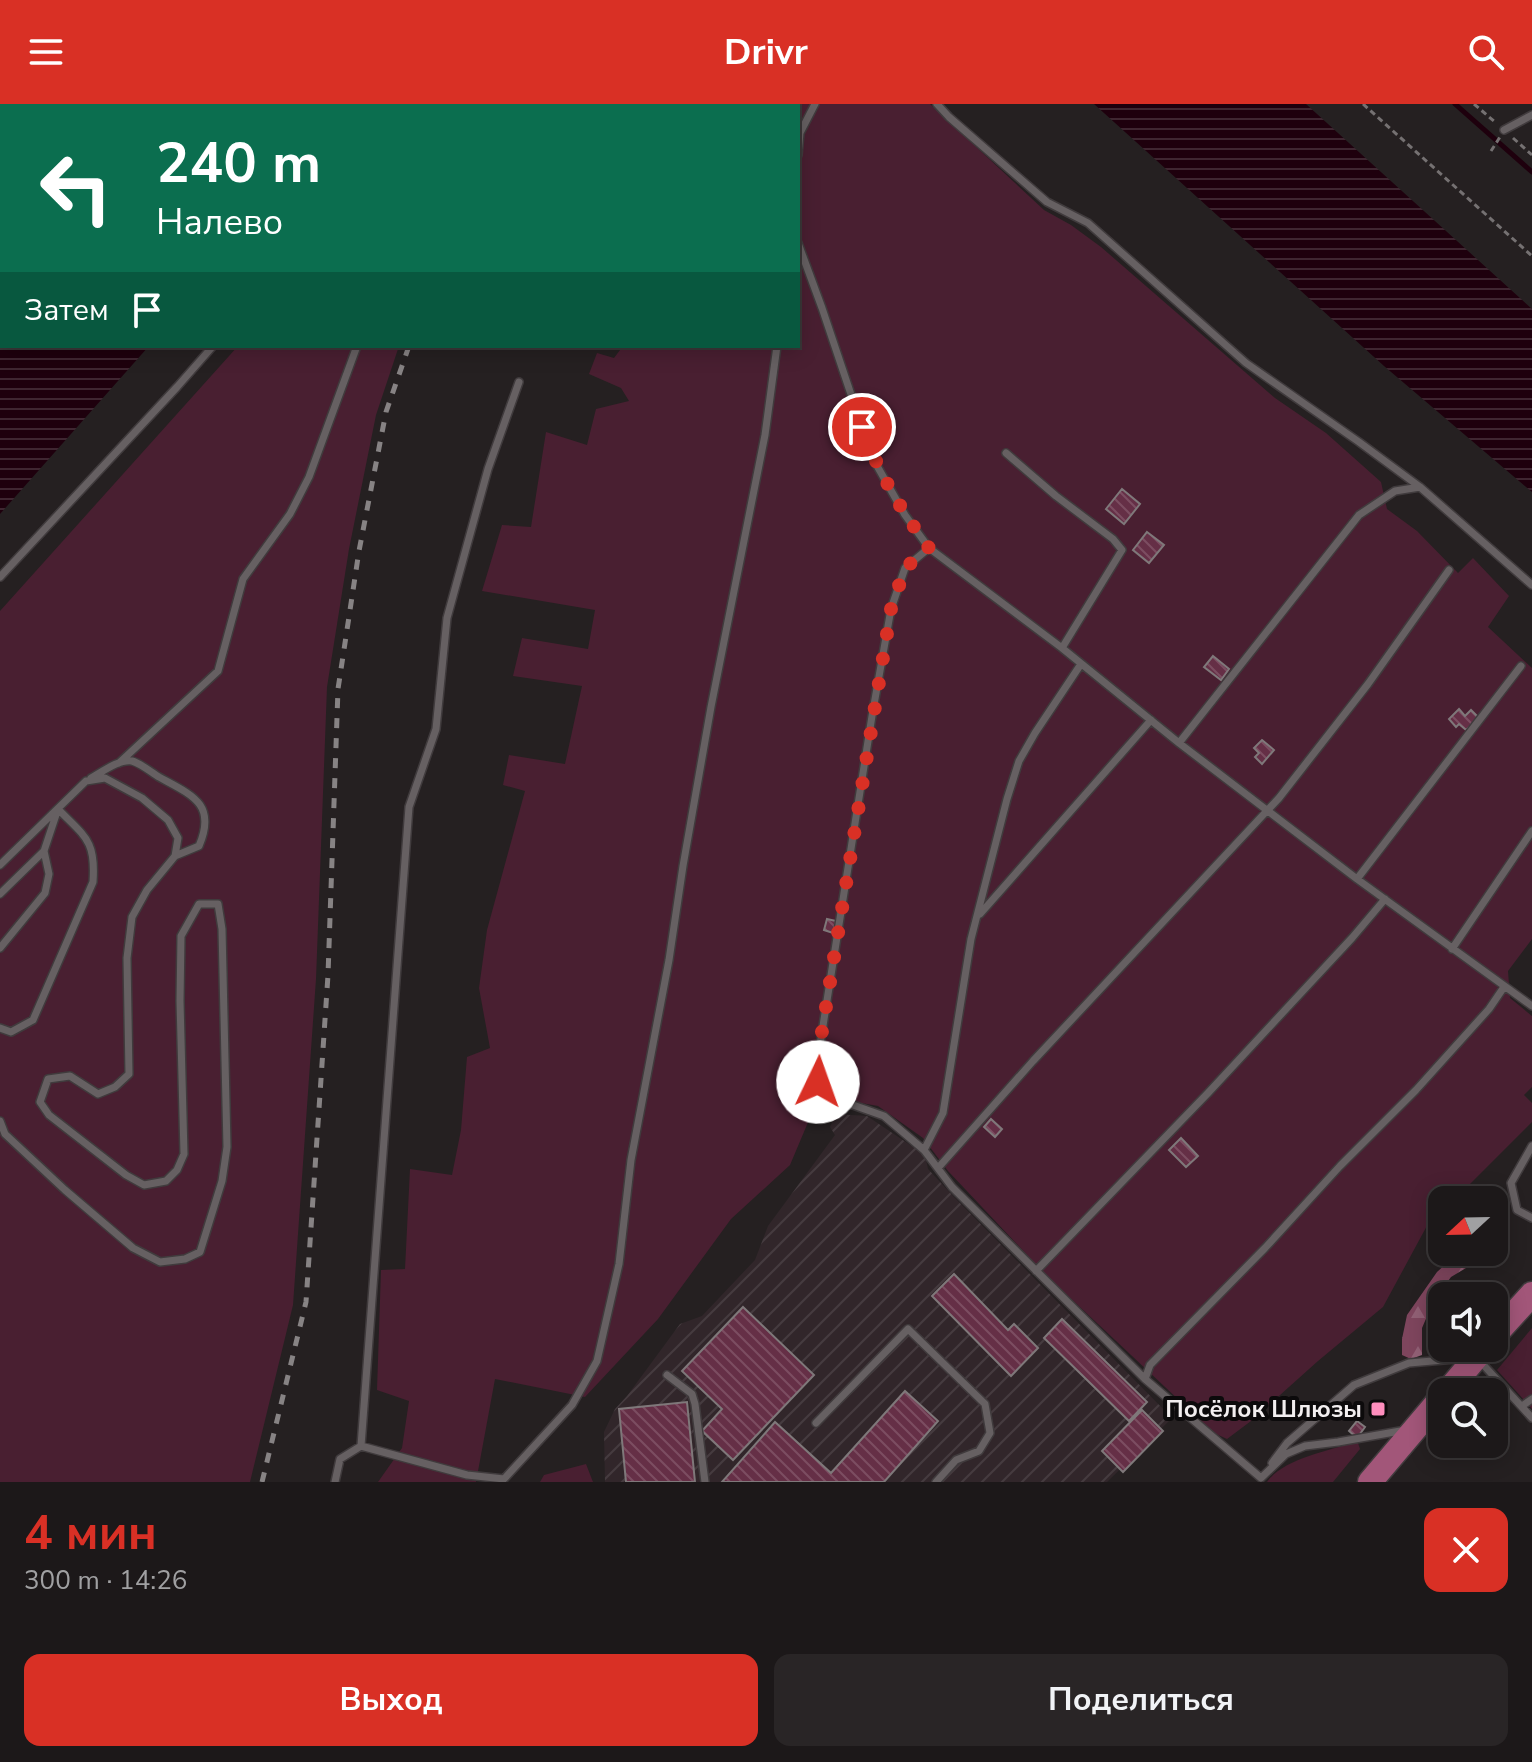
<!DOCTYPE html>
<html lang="ru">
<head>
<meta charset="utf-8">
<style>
  :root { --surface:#1c1819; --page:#292526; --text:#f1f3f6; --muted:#a0a0a2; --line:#3a3738; --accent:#d93025 }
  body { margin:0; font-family:"Nunito Sans",sans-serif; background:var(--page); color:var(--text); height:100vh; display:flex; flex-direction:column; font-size:30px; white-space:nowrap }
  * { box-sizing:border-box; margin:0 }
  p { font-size:26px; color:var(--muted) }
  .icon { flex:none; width:44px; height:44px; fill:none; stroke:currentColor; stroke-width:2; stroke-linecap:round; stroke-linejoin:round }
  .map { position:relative; height:1378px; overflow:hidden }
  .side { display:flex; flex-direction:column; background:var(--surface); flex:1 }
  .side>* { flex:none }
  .top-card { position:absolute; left:0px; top:0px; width:800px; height:244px; box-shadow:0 4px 20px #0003,0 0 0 2px var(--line); background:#0b6e4f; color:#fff; overflow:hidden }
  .needle { width:52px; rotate:248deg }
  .controls { position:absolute; left:1428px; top:1082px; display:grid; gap:16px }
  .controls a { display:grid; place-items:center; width:80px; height:80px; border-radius:16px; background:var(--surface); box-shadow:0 4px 20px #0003,0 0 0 2px var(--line); font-size:40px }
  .pin { position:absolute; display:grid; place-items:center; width:68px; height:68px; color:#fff; margin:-34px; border:4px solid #fff; border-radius:50%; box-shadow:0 2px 8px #0007 }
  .me { position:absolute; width:88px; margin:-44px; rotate:3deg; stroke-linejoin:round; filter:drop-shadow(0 0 6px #0008) }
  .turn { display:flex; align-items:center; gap:28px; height:168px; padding:0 24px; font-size:36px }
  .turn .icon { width:104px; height:104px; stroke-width:2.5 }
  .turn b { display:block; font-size:56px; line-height:68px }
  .then { display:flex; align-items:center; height:76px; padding:0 24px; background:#0003; gap:16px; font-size:30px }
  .round { display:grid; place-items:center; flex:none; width:84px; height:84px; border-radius:16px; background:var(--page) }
  .overview { display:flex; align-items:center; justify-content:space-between; height:136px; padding:0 24px }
  h1 { font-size:48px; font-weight:700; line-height:60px; color:var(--accent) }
  .button { display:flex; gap:16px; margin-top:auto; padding:16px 24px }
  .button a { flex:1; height:92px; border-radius:16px; background:var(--accent); color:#fff; font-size:32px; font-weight:700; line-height:92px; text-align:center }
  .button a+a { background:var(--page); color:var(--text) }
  header { display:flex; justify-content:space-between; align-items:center; height:104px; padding:0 24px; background:var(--accent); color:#fff; font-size:36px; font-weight:700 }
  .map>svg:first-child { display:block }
</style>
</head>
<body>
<header><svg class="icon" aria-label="menu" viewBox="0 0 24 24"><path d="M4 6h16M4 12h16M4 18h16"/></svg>Drivr<svg class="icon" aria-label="search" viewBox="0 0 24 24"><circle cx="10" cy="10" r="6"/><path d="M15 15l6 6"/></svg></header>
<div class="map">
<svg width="1532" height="1378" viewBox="0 0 1532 1378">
  <defs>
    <pattern id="industrial-furrows" width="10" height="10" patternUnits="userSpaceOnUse" patternTransform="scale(2)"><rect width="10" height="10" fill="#31262a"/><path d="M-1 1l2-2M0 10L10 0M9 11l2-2" fill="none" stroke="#453b3f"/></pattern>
    <pattern id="forest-firs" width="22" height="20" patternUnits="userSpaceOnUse" patternTransform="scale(2)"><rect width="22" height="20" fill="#7e455d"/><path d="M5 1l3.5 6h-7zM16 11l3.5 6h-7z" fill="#916075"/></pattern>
    <pattern id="water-rules" width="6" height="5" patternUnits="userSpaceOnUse" patternTransform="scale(2)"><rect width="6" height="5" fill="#1e000d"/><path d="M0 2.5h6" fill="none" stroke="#3f2631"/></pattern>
    <pattern id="building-back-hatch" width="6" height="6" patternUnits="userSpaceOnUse" patternTransform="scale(2)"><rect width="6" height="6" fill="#652f46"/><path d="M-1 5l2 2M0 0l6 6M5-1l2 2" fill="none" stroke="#7c4d61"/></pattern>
  </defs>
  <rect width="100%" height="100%" fill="#252021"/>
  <path fill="url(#industrial-furrows)" d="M836,1010L867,1012L925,1051L928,1065L954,1093L1172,1314L1107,1378H605L604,1328L615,1305L627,1292L680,1220L702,1212L755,1156L768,1122L835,1031L830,1023Z"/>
  <path fill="#491f31" d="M657,0H930L1044,106L1071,121L1101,143L1275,294L1326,329L1381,378L1387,405L1417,427L1458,469L1473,454L1509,492L1488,523L1532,564V835L1508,867L1510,894L1532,912V983L1524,991L1532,999V1018L1454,1096H1442V1107L1429,1118L1383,1203L1318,1257L1251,1317L1227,1335L1214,1329L1049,1174L948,1067L923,1034L878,1002L839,995L830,985L817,997L790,1061L731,1115L658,1215L585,1293L495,1275L476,1378H378L402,1344L409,1297L377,1286L381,1166L405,1165L410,1065L452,1071L461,1026L467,953L490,944L479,884L487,826L525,687L503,681L509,651L565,660L582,582L513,572L522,534L588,545L595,506L482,487L502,421L531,423L546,328L587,341L596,305L629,297L621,284L589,270L597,249L614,254L623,242L641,246L642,242H798V2H656Z
    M238,242H399L376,311L349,445L327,583L316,875L293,1201L250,1378H0V507Z
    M1532,1224V1305L1497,1266Z
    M1353,1339H1358L1360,1345L1333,1378H1267C1283,1355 1327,1347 1353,1339Z
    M586,1360L593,1378H540L544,1371Z"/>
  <path fill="url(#forest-firs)" d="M1459,1148L1491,1149L1451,1173L1434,1196L1422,1224V1251L1411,1255L1402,1251V1235L1407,1211L1437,1168Z"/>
  <path fill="url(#water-rules)" d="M0,0H361L359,2H2V242H149L0,410Z
    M1094,0H1306L1532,205V388L1384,262Z"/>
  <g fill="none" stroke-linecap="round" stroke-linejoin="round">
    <path stroke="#1e000d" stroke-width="5" d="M1455,0L1532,68"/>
  </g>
  <path fill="url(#building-back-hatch)" stroke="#7f787a" stroke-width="2" d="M1122,385L1140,400L1124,420L1106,405Z
    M1147,428L1164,441L1149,459L1133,446Z
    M1213,552L1229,565L1221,576L1204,563Z
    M1459,605L1465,612L1471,606L1479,614L1466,626L1459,620L1456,623L1449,615Z
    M1262,636L1274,646L1262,660L1255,653L1259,649L1254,644Z
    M827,815L836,817L833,829L824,826Z
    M991,1015L1002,1025L995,1033L984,1023Z
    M1181,1034L1198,1052L1186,1063L1169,1046Z
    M954,1170L1008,1226L1014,1220L1038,1244L1011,1272L932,1192Z
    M743,1203L814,1271L733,1356L702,1327L722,1305L682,1267Z
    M1062,1215L1147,1298L1129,1317L1044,1234Z
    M905,1287L938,1317L884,1378H722L775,1318L831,1369Z
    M687,1298L695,1378H626L619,1305Z
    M1142,1306L1163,1327L1123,1368L1102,1347Z
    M1357,1317L1365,1323L1357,1334L1349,1327Z"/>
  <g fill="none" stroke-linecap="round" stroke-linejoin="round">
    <defs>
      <path id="service" d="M937,0L949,13L1047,98L1088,119L1246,259L1359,338L1420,383L1532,481
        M424,2L426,0
        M485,2L486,0
        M1504,26L1532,11
        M798,51L800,29L815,0
        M798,139L822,204L872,353L905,411L929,444L905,464L891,505L872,612L819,947L818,978L828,1001H853L884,1012L924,1046L952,1083L1145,1275L1261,1374L1286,1350L1305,1342L1338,1338L1406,1326
        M1006,349L1056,392L1113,435L1122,446L1062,544
        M929,444L1062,544L1179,639L1357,775L1532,902
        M0,473L177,283L213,242
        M1179,639L1359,411L1395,387L1420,383
        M119,659L218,567L243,475L290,410L309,373L357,242
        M91,674C102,668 119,655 132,657C140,659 151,668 159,673C192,691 217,700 199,742L175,752
        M0,761L86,677L105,674L142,694L168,716L178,734L175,752L147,786L132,813L127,854L129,970L115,983L98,990L70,972L48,975L40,998L49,1011L126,1071L144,1081L166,1077L177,1066L184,1050L180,897L181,832L199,800H218L222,825L227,1043L222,1077L200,1148L185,1155L160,1158L133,1144L65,1086L5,1030L0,1017
        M1357,775L1521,562
        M0,790L44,747L49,770L45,789L0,844
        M980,810L1151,616
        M1452,845L1532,727
        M0,924L11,928L33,916L93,778C96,736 85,733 58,705L44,747
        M1532,1042L1511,1079L1517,1106L1532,1114
        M924,1046L943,1009L971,835L1007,695L1019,657L1035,629L1081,560
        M938,1064L1033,957L1279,694L1368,580L1449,466
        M1036,1167L1208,989L1352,834L1385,795
        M1478,1255L1532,1314
        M667,1271L692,1290L695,1300L705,1378
        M1145,1275L1150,1261L1265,1144L1340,1062L1416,986L1489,905L1504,883
        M1522,1302L1532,1295
        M816,1319L908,1225L985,1300L990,1329L979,1347L956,1356L936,1378
        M361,1342L409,703L436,625L447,514L488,365L519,278
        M1272,1359L1287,1339L1354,1281L1409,1259L1467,1254
        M335,1378L340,1355L361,1342L467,1371L504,1375L572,1301L597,1257L619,1160L631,1056L669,856L683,762L711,603L765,331L777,242"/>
      <path id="primary" d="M1494,1232L1532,1190
        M1447,1288L1484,1244
        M1370,1378L1442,1293"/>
    </defs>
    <use href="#service" stroke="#403b3d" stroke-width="10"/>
    <use href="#primary" stroke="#403b3d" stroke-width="27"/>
    <path stroke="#757172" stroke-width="3" stroke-dasharray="6 4" stroke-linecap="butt" d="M1363,0L1532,152
      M1474,0L1495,18
      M1513,34L1532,51
      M1491,47L1500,33"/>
    <use href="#service" stroke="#666062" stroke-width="7"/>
    <use href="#primary" stroke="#a25679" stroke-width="24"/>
    <path stroke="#878384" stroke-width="5" stroke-dasharray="10 10" stroke-linecap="butt" d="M515,2L516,0
      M262,1378L306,1198L328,871L338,585L359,447L386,308L409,242"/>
  </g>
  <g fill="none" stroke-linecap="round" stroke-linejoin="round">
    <path stroke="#d93025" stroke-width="14" stroke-dasharray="0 25.2" d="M818,978L819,947L823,921L891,505L905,464L929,444C901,406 878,368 862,323"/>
  </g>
  <rect fill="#fe8ebd" stroke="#0c0a0b" stroke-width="3" x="1370" y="1297" width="16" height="16" rx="4"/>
  <g text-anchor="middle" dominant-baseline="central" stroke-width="8" stroke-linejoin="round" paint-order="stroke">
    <g font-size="24" font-weight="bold" fill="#f2eeef" stroke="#0c0a0b" text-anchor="end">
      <text x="1362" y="1305">Посёлок Шлюзы</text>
    </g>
  </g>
</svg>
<div class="controls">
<a><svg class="needle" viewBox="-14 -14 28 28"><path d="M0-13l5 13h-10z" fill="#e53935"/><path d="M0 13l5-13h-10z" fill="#a0a0a2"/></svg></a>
<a><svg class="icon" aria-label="sound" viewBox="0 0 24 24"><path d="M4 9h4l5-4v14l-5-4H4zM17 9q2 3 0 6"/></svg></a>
<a><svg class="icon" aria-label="search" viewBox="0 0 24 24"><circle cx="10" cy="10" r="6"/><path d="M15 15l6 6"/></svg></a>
</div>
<div class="pin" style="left:862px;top:323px;background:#d93025"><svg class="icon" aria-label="arrive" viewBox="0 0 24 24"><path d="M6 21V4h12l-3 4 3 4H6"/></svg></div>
<svg class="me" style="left:818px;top:978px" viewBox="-20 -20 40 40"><circle r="19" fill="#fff"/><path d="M0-13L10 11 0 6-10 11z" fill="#d93025"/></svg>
<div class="top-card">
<div class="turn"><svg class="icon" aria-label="left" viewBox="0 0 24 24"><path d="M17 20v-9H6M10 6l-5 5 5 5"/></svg><div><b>240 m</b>Налево</div></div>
<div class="then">Затем<svg class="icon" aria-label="arrive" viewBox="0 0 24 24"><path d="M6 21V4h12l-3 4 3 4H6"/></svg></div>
</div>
</div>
<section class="side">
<div class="overview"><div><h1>4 мин</h1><p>300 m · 14:26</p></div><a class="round" style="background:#d93025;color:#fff"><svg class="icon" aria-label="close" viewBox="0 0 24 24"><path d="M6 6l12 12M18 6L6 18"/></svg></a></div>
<div class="button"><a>Выход</a><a>Поделиться</a></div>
</section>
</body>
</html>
